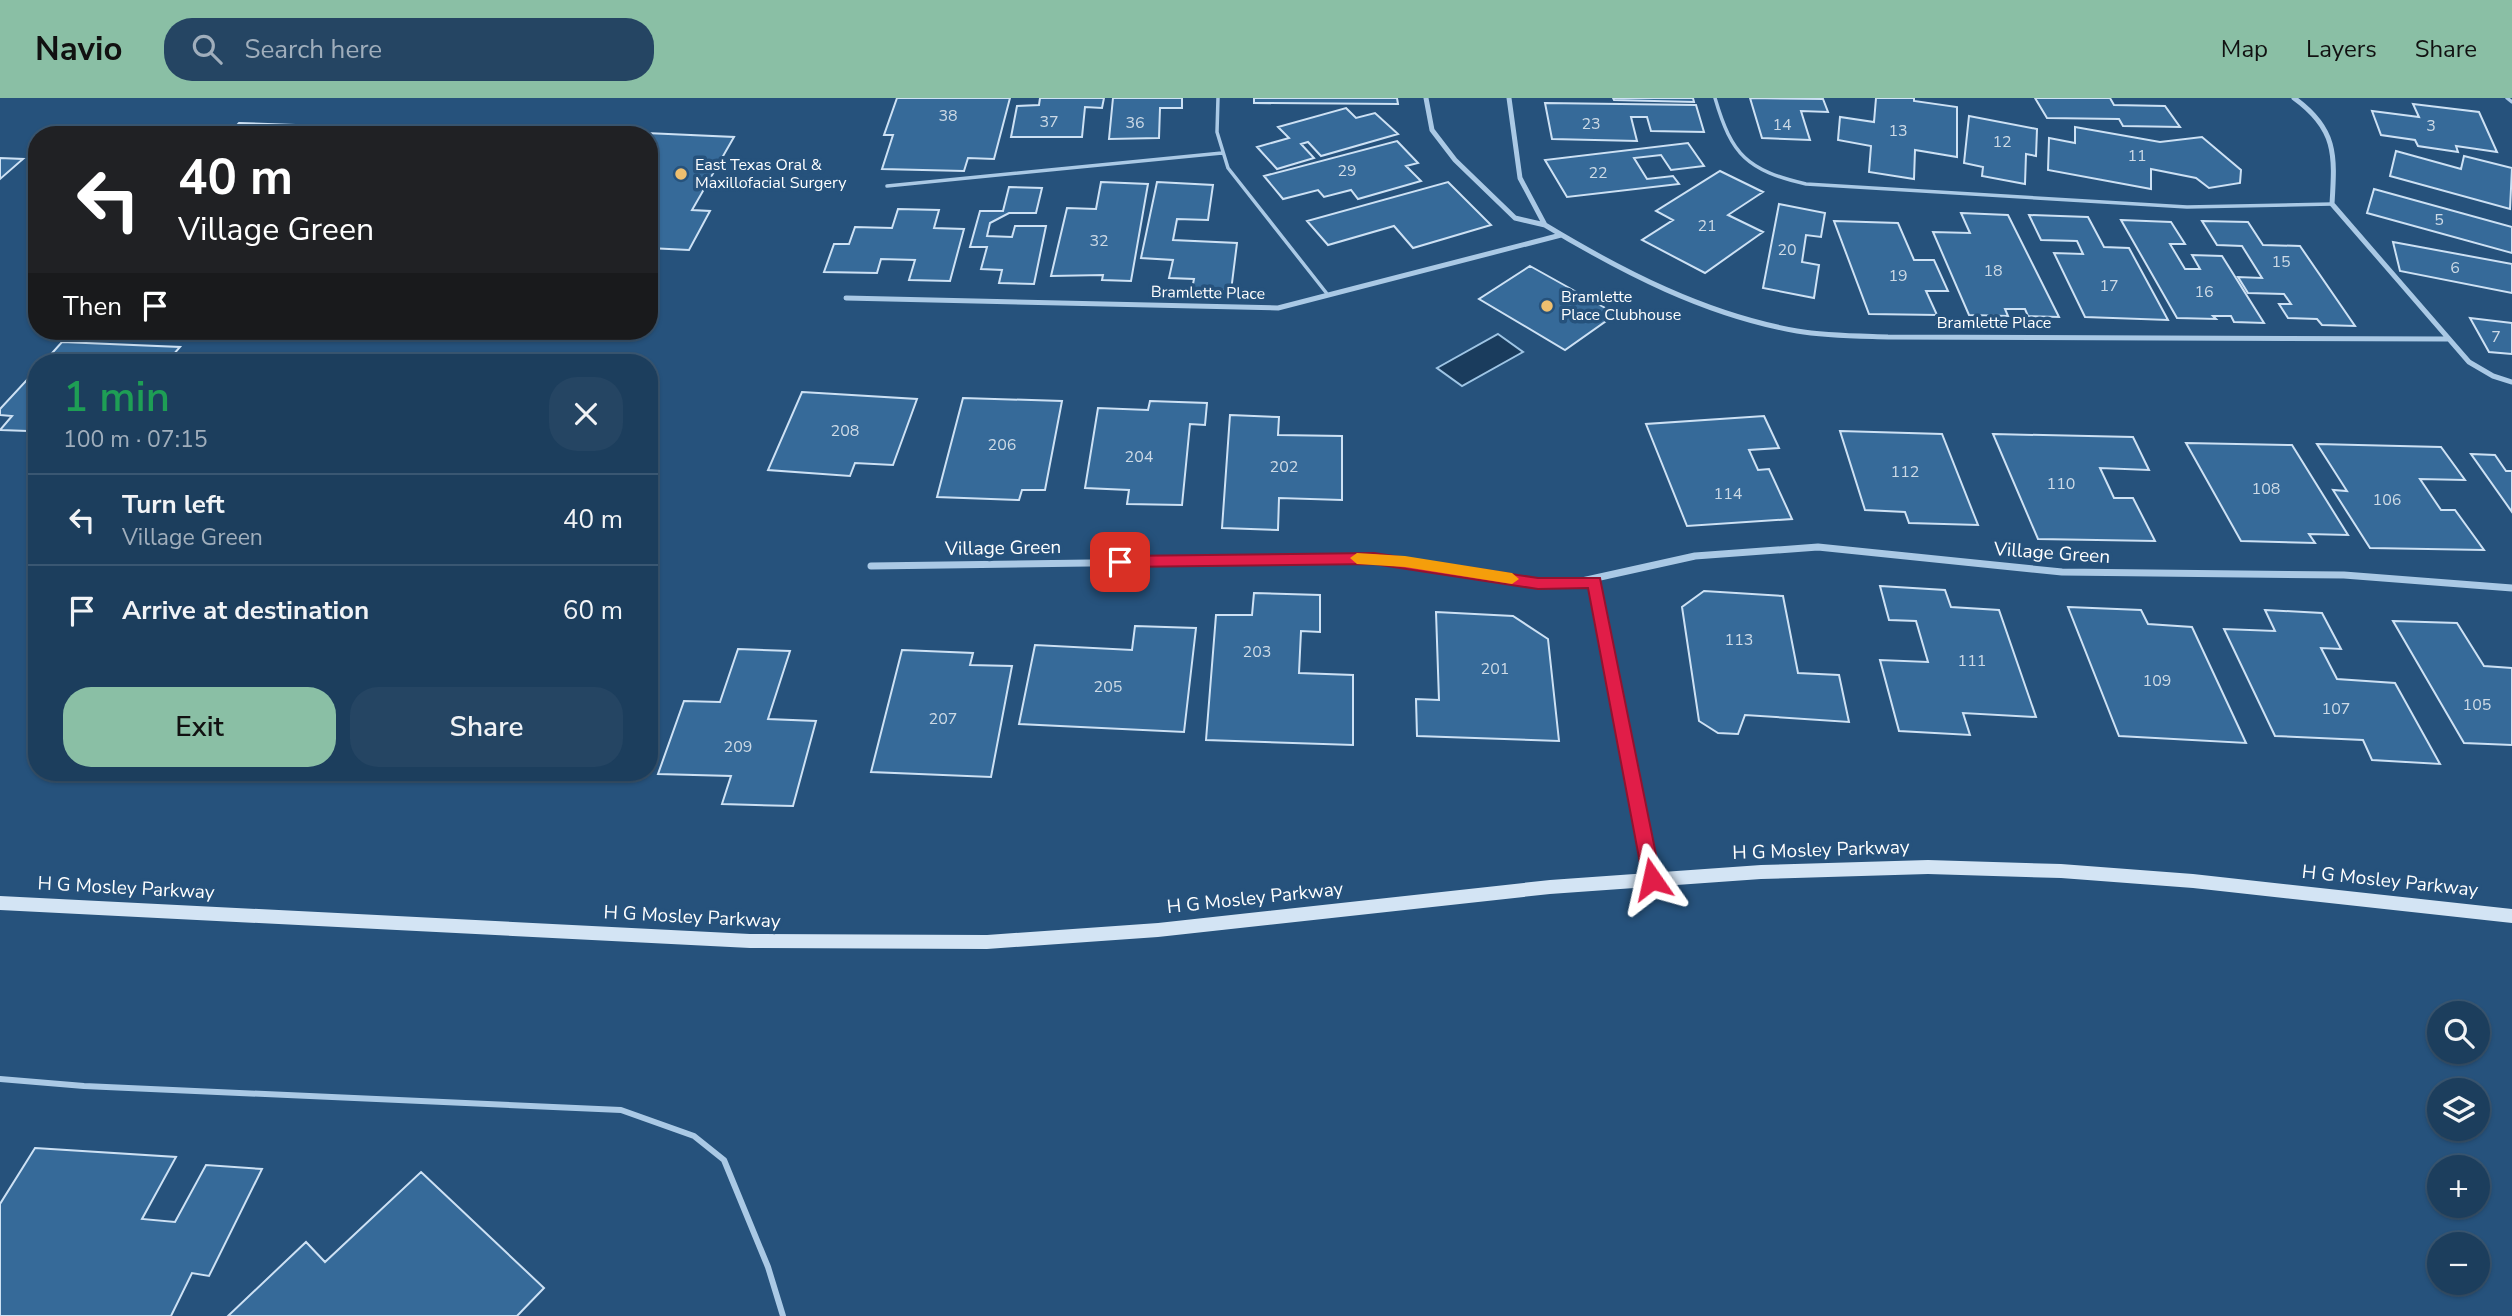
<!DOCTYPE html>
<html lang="en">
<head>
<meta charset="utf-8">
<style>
  :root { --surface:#1c3e5d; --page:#254563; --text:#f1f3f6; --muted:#a0aebc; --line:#3a5772; --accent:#8abfa5 }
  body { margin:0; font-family:"Nunito Sans",sans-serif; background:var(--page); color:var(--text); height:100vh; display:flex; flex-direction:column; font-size:26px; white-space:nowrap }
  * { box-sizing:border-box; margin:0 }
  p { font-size:23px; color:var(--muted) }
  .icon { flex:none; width:38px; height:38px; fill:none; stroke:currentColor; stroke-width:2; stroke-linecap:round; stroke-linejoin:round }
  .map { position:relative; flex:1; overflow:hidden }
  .drawer { position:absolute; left:28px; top:256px; width:630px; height:427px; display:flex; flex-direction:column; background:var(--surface); border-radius:28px; box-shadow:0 2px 5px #0004,0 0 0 2px var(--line) }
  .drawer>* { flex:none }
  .top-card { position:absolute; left:28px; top:28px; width:630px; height:214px; border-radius:28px; box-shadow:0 2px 5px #0004,0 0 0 2px var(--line); background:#202124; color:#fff; overflow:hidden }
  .controls { position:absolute; left:2427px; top:903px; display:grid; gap:14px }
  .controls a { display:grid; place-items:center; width:63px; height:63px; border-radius:50%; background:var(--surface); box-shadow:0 2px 5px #0004,0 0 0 2px var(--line); font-size:35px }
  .pin { position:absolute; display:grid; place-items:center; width:60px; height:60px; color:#fff; margin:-30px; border-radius:14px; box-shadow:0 4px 10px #0006 }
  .me { position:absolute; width:77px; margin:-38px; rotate:349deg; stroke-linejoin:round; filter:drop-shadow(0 0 5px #0008) }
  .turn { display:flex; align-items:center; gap:24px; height:147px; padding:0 35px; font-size:32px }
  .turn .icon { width:91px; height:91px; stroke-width:2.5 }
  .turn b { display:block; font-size:49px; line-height:60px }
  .then { display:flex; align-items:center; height:66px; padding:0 35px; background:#0003; gap:14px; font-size:26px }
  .round { display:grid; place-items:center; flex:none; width:74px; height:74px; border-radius:28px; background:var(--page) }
  .headline { display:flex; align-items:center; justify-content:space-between; height:119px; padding:0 35px }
  h1 { font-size:42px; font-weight:600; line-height:52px; color:#1e9e55 }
  .action { display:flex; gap:14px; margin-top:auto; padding:14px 35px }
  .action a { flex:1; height:80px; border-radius:28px; background:var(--accent); color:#111; font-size:28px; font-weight:600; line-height:80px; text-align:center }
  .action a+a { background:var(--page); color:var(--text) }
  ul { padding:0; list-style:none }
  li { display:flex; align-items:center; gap:21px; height:91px; padding:0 35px; border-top:2px solid var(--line) }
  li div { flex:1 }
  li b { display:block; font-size:26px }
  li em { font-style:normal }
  header { display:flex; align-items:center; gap:42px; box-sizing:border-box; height:98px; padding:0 35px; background:var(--accent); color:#111 }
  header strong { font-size:33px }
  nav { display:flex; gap:38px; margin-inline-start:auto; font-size:24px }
  .search { width:490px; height:63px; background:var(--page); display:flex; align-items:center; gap:18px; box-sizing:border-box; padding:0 24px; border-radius:28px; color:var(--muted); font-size:26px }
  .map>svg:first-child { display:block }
</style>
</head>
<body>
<header>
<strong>Navio</strong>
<div class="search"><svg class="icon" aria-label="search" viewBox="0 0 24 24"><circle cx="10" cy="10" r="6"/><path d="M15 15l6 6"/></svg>Search here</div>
<nav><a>Map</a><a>Layers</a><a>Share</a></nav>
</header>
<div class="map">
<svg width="2512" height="1218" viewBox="0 0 2512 1218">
  <rect width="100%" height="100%" fill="#26527c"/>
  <path fill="#1a3c5d" stroke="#9ec5e5" stroke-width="2" d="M1498,236L1523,254L1462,288L1437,270Z"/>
  <path fill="#366a99" stroke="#cde1f4" stroke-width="2" d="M897,0H1010L994,61L968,60L964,73L882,71L893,37H884Z
    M1040,0H1104L1102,10L1085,9L1082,39H1011L1017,8L1039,7Z
    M1113,0H1182V10H1160L1159,40L1109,41Z
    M1254,0H1397L1398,6L1254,5Z
    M1613,0H1693L1694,4L1614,2Z
    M1750,0L1823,1L1828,14L1801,13L1810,42L1762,40Z
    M1876,0H1914V3L1957,9V59L1915,52L1914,81L1869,74L1871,48L1838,42L1840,19L1874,24Z
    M2035,0H2110L2114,7L2165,8L2180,29L2123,28L2119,21L2047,20Z
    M1545,5L1696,7L1704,34L1651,33L1647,19H1631L1637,43L1552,41Z
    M2413,6L2479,14L2497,54L2456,48L2458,54L2418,48L2415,42L2381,37L2372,13L2419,19Z
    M1346,10L1356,20L1375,15L1398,36L1321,58L1308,44L1301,46L1314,60L1277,71L1257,49L1289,40L1278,29Z
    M1969,18L2037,31L2036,58L2026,56L2025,86L1982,78L1983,69L1964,65Z
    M239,25L349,29L342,37H228Z
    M2075,29L2160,44L2202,39L2241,72L2240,85L2209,90L2196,80L2151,71V91L2048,72L2049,40L2075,45Z
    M646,35L734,39L692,112L710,113L689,152L649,150V37Z
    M1397,43L1418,65L1406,68L1421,83L1358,101L1351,92L1324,99L1318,92L1283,101L1264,78Z
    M1688,45L1704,68L1671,72L1661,57L1634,60L1647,81L1673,78L1679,86L1567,99L1545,62Z
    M2396,53L2461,71L2464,58L2512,70L2510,111L2390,78Z
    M0,60L23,61L0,81Z
    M1720,73L1763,94L1728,117L1763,134L1705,175L1642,142L1673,122L1656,113Z
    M1101,84L1148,86L1131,183L1102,182L1103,177L1051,178L1067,110L1096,111Z
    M1157,84L1213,87L1208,122L1177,121L1173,142L1237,145L1231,193L1192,191L1194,181L1169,180L1173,162L1141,160Z
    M1448,84L1491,127L1413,150L1394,128L1328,147L1307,123Z
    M1009,89L1042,90L1036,115H1009L990,125L987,138L1012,139L1015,128H1046L1034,186L999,185L1002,172L981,171L987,149H970L980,113H1003Z
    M2374,91L2512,129V155L2367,115Z
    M1779,106L1825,115L1821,139L1806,137L1802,164L1819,167L1814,200L1763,190Z
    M898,111L939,112L934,130L964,131L950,183L909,182L915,162L881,161L877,175L824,174L834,146H849L855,129L892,130Z
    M1961,115L2008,117L2059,219L2028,218L2025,211H2005L2008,218L1969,217L1933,134L1970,135Z
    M2029,117L2088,119L2104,149L2129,150L2168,222L2085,219L2054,155L2083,156L2077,143L2041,142Z
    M2121,122L2171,124L2185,146H2170L2185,171H2200L2192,157L2222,158L2264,225L2234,224L2231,218H2213L2216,221L2177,220Z
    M1834,123L1898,125L1914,162H1934L1948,193H1926L1937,217L1869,216Z
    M2202,123L2248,124L2263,147L2300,148L2355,228L2322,227L2317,221L2288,220L2279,206H2291L2284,196L2248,195L2238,179L2262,180L2242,148L2217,147Z
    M2393,144L2512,166V195L2400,173Z
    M1530,168L1616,216L1565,252L1479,201Z
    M2470,220L2512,225V256L2489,254Z
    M62,244L180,249L167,264H44Z
    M37,271V324L28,333L0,332L12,318L0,317V311Z
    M802,294L917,301L893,367L855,365L850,378L768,372Z
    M963,300L1062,303L1045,392H1022L1019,402L937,399Z
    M1150,303L1207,305L1205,327L1190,326L1182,407L1127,406L1129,392L1085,390L1098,310L1148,312Z
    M1230,317L1279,319L1278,337L1342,338V402L1279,400L1278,432L1222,430Z
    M1764,318L1779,350L1749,352L1758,372L1769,371L1792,421L1687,428L1646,326Z
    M1840,333L1942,336L1978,427L1909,425L1905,414L1865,412Z
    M1993,336L2133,339L2149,372L2100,370L2114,400H2133L2155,443L2038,441Z
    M2186,345L2292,347L2348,437L2309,436L2315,445L2241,443Z
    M2317,346L2441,349L2465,382L2420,381L2441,412H2455L2484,452L2370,450L2333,392L2347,393Z
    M2471,356L2495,357L2506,373H2512V414Z
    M1880,488L1945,492L1951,509L1999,512L2036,619L1963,615L1970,637L1899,633L1880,562L1928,564L1916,523L1889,522Z
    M1704,493L1783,498L1798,575L1839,577L1849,624L1745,617L1738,636L1718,635L1699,623L1682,509Z
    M1254,495L1320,497V534L1301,533L1299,575L1353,577V647L1206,642L1216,517H1252Z
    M2068,509L2141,512L2148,526L2192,529L2246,645L2119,638Z
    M2265,512L2322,515L2341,551L2321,550L2337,581L2395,585L2440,666L2372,662L2363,642L2275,638L2224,531L2275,533Z
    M1436,514L1513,518L1548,541L1559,643L1417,638L1416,601L1439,602Z
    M2393,523L2457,525L2484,568L2512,570V647L2464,645Z
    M1135,528L1196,530L1184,634L1019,626L1035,547L1132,552Z
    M738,551L790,553L768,621L816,623L793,708L722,706L731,678L658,676L684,603L720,604Z
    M902,552L973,555L970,567L1012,568L991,679L871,674Z
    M35,1050L176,1059L142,1121L175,1124L206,1067L262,1071L209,1178L192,1175L171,1218H0V1106Z
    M421,1074L544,1190L517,1218H228L306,1144L325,1164Z"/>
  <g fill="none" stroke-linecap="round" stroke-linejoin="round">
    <path stroke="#aac9e5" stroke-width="3.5" d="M1218,0L1217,34L1228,70L1328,197
      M1715,0C1732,58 1747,72 1806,86L2187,109L2332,106
      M2507,0L2512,4
      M887,88L1222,55"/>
    <path stroke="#aac9e5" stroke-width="6" d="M0,981L84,988L621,1012L694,1038L724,1062L768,1169L783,1218"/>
    <path stroke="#aac9e5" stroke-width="5" d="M1426,0L1432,32L1455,62L1515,120L1545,127L1520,80L1509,0
      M2294,0C2337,31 2335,57 2332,106L2469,264L2493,278L2512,284
      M1545,127C1623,174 1706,217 1797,233C1827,238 1858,238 1888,239L2447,241
      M846,200L1278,210L1561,137"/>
    <path stroke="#aac9e5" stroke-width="7" d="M871,468L1374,461L1564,487L1695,458L1818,449L2062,474L2344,477L2512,490
      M1594,484L1639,715"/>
    <path stroke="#aac9e5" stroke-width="9" d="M1639,713L1652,781"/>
    <path fill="#d3e4f4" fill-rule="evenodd" d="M1928,762L2061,766L2193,776L2512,811V825L2193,790L2061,780L1928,776L1761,781L1550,796L1158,839L987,851L750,850L0,812V798L750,836L987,837L1158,825L1550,782L1761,767Z"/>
  </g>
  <path fill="#e11d48" stroke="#92132f" stroke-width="2" d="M1374,455L1538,480H1600L1661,781L1658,787H1646L1643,781L1588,490L1538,491L1374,466L1120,469L1113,464L1120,458Z"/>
  <path fill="#f59e0b" d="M1357,455L1405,458L1512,475L1519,481L1512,486L1405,469L1357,466L1350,460Z"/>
  <g fill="#eebf6f" stroke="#26527c" stroke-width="2.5">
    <circle cx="681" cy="76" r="7"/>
    <circle cx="1547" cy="208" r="7"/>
  </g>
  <g text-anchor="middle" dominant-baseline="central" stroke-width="7" stroke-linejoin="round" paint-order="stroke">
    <g font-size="16" fill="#cddae6">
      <text x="948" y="18">38</text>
      <text x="1049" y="24">37</text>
      <text x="1135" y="25">36</text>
      <text x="1591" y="26">23</text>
      <text x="1782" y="27">14</text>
      <text x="2431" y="28">3</text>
      <text x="1898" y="33">13</text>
      <text x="2002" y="44">12</text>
      <text x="2137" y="58">11</text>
      <text x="1347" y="73">29</text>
      <text x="1598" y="75">22</text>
      <text x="2439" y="122">5</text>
      <text x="1707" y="128">21</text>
      <text x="1099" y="143">32</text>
      <text x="1787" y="152">20</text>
      <text x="2281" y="164">15</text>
      <text x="2455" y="170">6</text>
      <text x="1993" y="173">18</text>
      <text x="1898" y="178">19</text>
      <text x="2109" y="188">17</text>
      <text x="2204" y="194">16</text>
      <text x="2496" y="239">7</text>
      <text x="845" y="333">208</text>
      <text x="1002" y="347">206</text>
      <text x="1139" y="359">204</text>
      <text x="1284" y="369">202</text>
      <text x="1905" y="374">112</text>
      <text x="2061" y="386">110</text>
      <text x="2266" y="391">108</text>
      <text x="1728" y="396">114</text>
      <text x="2387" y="402">106</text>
      <text x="1739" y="542">113</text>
      <text x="1257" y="554">203</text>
      <text x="1972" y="563">111</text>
      <text x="1495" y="571">201</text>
      <text x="2157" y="583">109</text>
      <text x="1108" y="589">205</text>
      <text x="2477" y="607">105</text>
      <text x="2336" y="611">107</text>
      <text x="943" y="621">207</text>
      <text x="738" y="649">209</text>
    </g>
    <g font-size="16" fill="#fff" stroke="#26527c" text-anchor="start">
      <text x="695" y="67">East Texas Oral &amp;<tspan x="695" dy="18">Maxillofacial Surgery</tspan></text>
      <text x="1561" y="199">Bramlette<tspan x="1561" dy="18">Place Clubhouse</tspan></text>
    </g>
    <g font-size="16" fill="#fff" stroke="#26527c">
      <text transform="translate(1208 195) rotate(1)">Bramlette Place</text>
      <text x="1994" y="225">Bramlette Place</text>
    </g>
    <g font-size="19" fill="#fff" stroke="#26527c">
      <text transform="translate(1003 450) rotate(-1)">Village Green</text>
      <text transform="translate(2052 455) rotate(4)">Village Green</text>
      <text transform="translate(1821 752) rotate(-2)">H G Mosley Parkway</text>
      <text transform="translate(2390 783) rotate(6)">H G Mosley Parkway</text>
      <text transform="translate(126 790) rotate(3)">H G Mosley Parkway</text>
      <text transform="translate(1255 800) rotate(-6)">H G Mosley Parkway</text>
      <text transform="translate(692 819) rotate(3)">H G Mosley Parkway</text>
    </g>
  </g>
</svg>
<div class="controls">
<a><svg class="icon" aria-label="search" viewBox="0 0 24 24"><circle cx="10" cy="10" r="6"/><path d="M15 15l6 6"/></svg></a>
<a><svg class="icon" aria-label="layers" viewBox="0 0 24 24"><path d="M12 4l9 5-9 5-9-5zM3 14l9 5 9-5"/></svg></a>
<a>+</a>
<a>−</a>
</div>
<div class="pin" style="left:1120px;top:464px;background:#d93025"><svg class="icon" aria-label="arrive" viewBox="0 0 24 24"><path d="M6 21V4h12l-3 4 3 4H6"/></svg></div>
<svg class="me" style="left:1652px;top:781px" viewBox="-20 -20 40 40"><path d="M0-17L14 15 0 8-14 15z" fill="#e11d48" stroke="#fff" stroke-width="4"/></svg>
<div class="top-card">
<div class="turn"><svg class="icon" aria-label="left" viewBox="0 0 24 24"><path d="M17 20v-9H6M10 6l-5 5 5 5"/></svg><div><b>40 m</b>Village Green</div></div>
<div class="then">Then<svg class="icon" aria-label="arrive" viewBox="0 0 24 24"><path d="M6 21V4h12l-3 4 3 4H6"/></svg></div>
</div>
<section class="drawer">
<div class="headline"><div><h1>1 min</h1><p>100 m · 07:15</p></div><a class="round"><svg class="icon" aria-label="close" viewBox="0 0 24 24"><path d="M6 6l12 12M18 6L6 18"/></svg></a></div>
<ul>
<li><svg class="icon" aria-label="left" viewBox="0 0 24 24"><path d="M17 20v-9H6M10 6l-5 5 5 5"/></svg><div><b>Turn left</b><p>Village Green</p></div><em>40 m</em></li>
<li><svg class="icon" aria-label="arrive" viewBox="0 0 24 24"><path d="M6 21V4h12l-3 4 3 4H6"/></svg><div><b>Arrive at destination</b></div><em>60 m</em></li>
</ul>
<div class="action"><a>Exit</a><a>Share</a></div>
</section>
</div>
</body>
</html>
